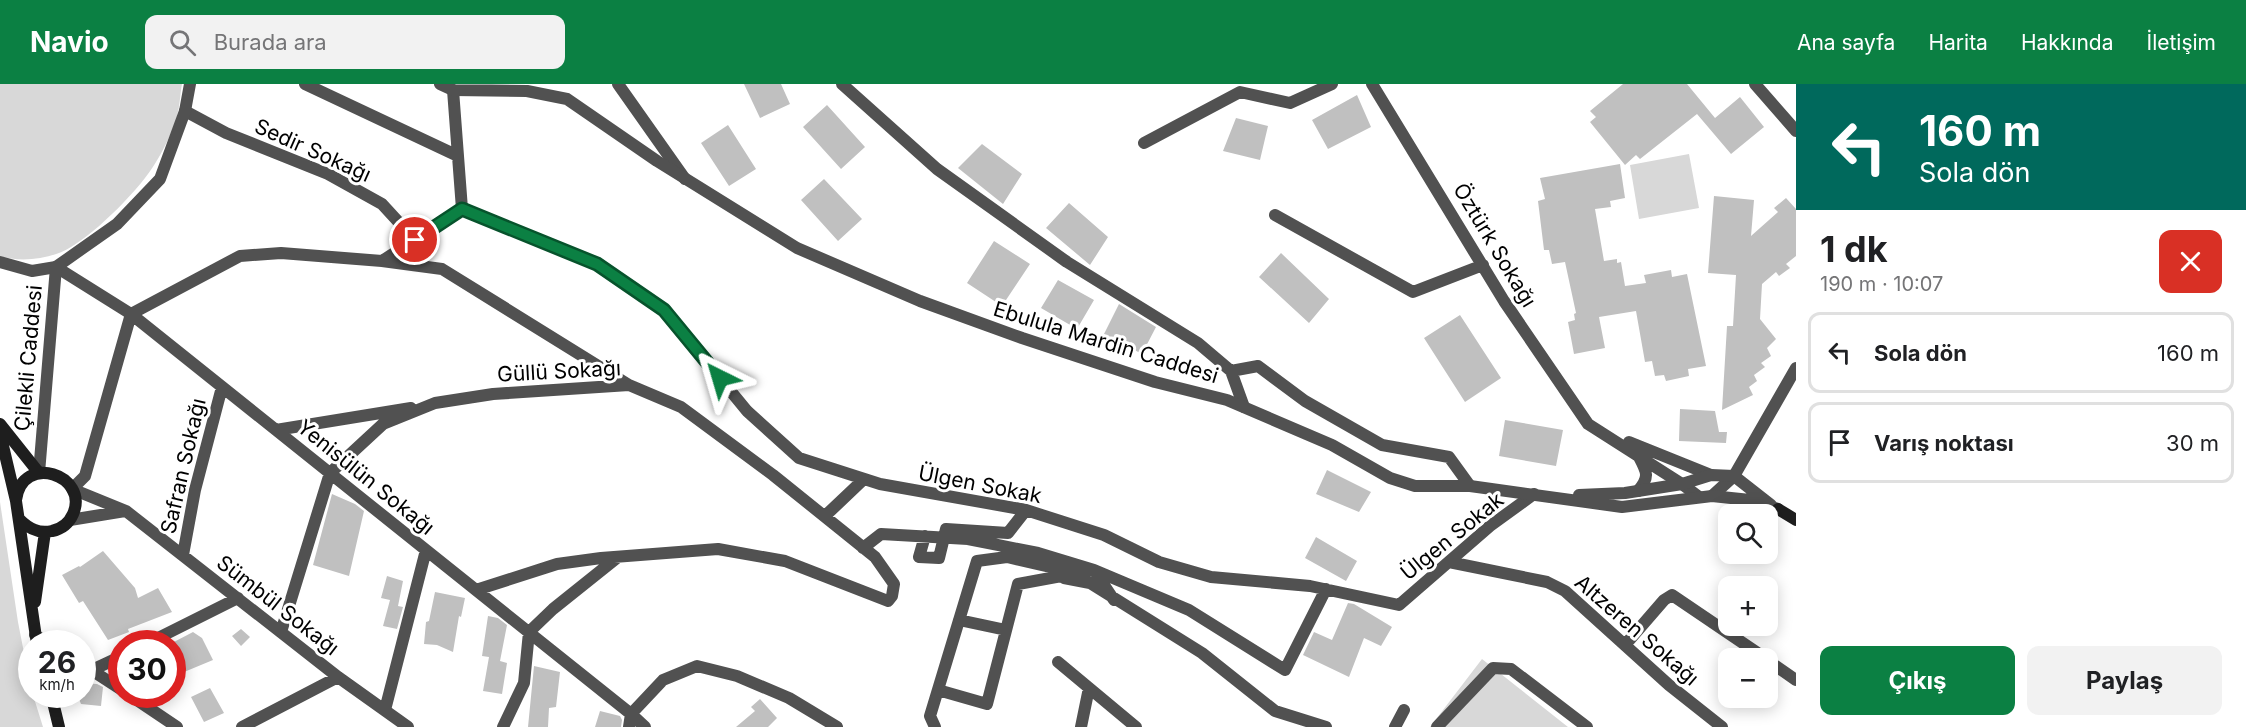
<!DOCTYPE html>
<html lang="tr">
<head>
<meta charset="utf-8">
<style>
  :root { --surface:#fff; --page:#f2f2f2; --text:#202124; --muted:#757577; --line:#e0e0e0; --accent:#0b8043 }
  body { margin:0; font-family:Inter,sans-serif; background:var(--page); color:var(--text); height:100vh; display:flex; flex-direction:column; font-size:22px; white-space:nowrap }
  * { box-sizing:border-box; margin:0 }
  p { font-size:20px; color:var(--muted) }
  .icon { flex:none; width:33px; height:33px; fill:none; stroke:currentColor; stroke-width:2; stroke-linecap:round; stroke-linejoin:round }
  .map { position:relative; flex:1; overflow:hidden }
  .drawer { display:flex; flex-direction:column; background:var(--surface); width:450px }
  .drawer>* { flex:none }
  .guide { background:#00695c; color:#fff; overflow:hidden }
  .controls { position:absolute; left:1718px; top:420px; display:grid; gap:12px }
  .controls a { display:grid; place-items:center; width:60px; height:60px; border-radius:12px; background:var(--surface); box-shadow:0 3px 15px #0003; font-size:30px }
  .speed { position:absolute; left:18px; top:546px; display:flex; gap:12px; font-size:30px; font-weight:700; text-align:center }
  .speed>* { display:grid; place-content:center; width:78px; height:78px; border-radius:50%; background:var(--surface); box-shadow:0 3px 15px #0003; line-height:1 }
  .speed small { font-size:15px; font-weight:400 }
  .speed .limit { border:9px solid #d22; background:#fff; color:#111 }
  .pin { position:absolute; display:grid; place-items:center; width:51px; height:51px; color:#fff; margin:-26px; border:3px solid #fff; border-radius:50%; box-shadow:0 2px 6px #0007 }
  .me { position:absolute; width:66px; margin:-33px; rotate:320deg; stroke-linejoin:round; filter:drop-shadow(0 0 4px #0008) }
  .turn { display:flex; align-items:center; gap:21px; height:126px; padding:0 24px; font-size:27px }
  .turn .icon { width:78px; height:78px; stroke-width:2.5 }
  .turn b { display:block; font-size:42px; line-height:51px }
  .round { display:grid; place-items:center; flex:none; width:63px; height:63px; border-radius:12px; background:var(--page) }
  .overview { display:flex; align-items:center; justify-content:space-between; height:102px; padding:0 24px }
  h1 { font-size:36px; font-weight:700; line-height:45px }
  .action { display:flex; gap:12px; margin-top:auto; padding:12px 24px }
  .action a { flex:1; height:69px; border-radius:12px; background:var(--accent); color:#fff; font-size:24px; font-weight:700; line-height:69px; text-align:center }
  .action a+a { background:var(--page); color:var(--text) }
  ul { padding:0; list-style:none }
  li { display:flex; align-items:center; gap:18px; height:81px; margin:0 12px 9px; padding:0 12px; border:3px solid var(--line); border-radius:12px }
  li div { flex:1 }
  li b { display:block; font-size:22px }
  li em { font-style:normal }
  header { display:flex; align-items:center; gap:36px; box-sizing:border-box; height:84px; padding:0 30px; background:var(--accent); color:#fff }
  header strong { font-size:28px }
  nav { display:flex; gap:33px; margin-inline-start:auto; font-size:21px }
  .search { width:420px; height:54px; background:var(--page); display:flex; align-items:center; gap:15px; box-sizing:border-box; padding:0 21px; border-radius:12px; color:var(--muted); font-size:22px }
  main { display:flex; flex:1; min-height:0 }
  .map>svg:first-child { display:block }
</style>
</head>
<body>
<header>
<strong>Navio</strong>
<div class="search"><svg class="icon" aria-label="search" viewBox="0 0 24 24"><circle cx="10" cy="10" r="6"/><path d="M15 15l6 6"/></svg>Burada ara</div>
<nav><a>Ana sayfa</a><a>Harita</a><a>Hakkında</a><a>İletişim</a></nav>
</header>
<main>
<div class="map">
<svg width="1796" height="643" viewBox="0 0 1796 643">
  <rect width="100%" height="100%" fill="#fff"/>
  <path fill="#d8d8d8" d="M0,0H182C180,10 180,22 177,32C173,47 164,65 156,78C141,104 97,148 71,163C52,175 21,179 0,172Z
    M1689,70L1699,124L1639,135L1630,81Z
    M0,418L18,538L32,610L33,611L43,643H0Z
    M1482,575L1568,643H1430Z"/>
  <path fill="#c0c0c0" d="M744,0H781L790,20L760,34Z
    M1623,0H1687L1715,34L1740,13L1764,43L1731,70L1697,30L1640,75L1636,71L1625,81L1590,38L1596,33L1590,27Z
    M1357,11L1371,43L1328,65L1312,36Z
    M827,21L865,63L841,85L803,43Z
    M1236,34L1268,42L1260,76L1223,67Z
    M728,41L756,85L729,102L701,59Z
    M982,60L1022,90L1003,120L958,84Z
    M1620,80L1625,114L1610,117L1611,123L1595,125L1604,177L1617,175V179L1621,178L1625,202L1646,199L1644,191L1671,186L1672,193L1687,190L1706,282L1688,285L1689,292L1666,297L1664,291L1655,292L1652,277L1645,278L1636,227L1599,233L1605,264L1574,270L1568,238L1575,236L1574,230L1576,229L1565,178L1552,180L1549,166H1544L1538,117L1545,115L1540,94Z
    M824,95L862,135L838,157L801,116Z
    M1714,112L1754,116L1751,152L1778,128L1774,124L1786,114L1796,125V172L1786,180L1790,184L1779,192L1776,188L1762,200L1760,235L1776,255L1767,264L1771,272L1761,279L1765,283L1754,291L1757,297L1749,303L1753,311L1722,326L1727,242H1733L1736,191L1708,189Z
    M1069,119L1108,153L1090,181L1046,144Z
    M994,157L1030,180L1002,222L967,199Z
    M1281,169L1329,215L1309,239L1259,193Z
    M1058,196L1094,216L1077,245L1041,224Z
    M1119,220L1156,243L1142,270L1104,250Z
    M1460,231L1501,294L1465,318L1424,254Z
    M1680,325L1715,327L1719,348H1727L1726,359L1679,357Z
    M1505,336L1563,346L1556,382L1499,372Z
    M1327,386L1371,408L1359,428L1316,410Z
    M332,410L355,420L364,427L349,492L313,481Z
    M1316,453L1357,477L1346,497L1305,474Z
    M103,467L135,504L138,514L158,504L172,528L128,545L129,548L108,556L83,517L79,519L62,491L79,482L80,483Z
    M387,492L403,497L398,522L403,523L397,545L383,542L390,516L381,514Z
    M435,508L465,514L461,533L459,532L453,568L437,561L424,560L426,538L429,537Z
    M1348,519L1354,520L1392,543L1381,562L1364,554L1349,593L1303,571L1314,548L1332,556Z
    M488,532L498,534L507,541L500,577L507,579L502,610L483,607L489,573L482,572Z
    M241,545L250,553L241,562L232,552Z
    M193,548L202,554L213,576L172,593V559Z
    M534,582L560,588L556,623L549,624L548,643H528Z
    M82,599L97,600L103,603L101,622L81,620L77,610H82Z
    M210,604L224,629L204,638L191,613Z
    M760,615L777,634L768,643H736L755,627L751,623Z
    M600,627L620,632L622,636L621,643H595Z"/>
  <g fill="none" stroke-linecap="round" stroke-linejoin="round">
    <path stroke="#515151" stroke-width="12" d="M305,0L458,72
      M618,0L685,95
      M842,0L937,85L1067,178L1198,259L1231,287L1244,323
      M1372,0L1504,217L1588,340L1682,400L1699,413
      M1755,0L1796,47
      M453,6L462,125
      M185,27L226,49L328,90L382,120L415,156
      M1144,59L1240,8L1290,19L1332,0
      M462,125L597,180L664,226L747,327L799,374L880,400L1026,426L1104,451L1159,478L1211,493L1310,502L1399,521L1490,442L1534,410
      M1275,131L1413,208L1483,181
      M382,177L462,125
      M0,178L32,187L56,183L131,230L631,630L645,643
      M131,230L85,392L72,405L126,427L338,593L408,643
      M131,230L240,172L281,169L382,177L442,185L629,301
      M1231,287L1258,282L1305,317L1382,361L1449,373L1470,402
      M276,346L411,324
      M1629,358L1711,391
      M1638,407C1650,393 1647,388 1639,373
      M1712,412L1734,392
      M825,432L864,395
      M70,436L125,427
      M925,452L919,473L939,474L946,445L1008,449L1026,426
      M863,464L881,450L968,455L1038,469L1094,486L1018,500L987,620L938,606
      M183,471L195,406L222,303
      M1449,478L1547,498L1565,507L1669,601L1722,643
      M1064,494L1090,499L1202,569L1275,627L1326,643
      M1114,516L1094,486L1189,526L1285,586L1326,505
      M959,536L1006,546
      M281,548L330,389L383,340L435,319L493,310L629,301L681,323L773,391L875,473L894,500L892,512L888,517L785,477L718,465L601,474L557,480L476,506
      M35,551L49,560
      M146,560L238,514
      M1625,561L1664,516L1672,511L1765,574
      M1767,576L1796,596
      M1058,578L1136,643
      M82,580L122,606
      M92,586L122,572
      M128,610L177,643
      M385,626L426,466
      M242,643L338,593
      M503,643L524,599L529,548L553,525L618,473
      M629,643L631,630L663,596L697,582L737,592L789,614L837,643
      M935,643L930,632L977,477L1007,473L1072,488
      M1081,643L1089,604
      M1395,643L1404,626
      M1437,643L1493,584L1511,585L1587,643"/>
    <path stroke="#515151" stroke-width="12" d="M440,0L453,6L527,7L567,15L657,77L797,164L920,217L1022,254L1155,298L1227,316L1332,361L1390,394L1415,402H1470L1622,423L1712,412L1750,416L1778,425
      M39,389L56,183L117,140L160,95L185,27L190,0
      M1734,392L1796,284
      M1579,411L1625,409L1682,400L1711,391L1734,392L1771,421"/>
    <path stroke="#1e1e1e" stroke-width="12" d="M0,340L39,389
      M0,349L16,417L37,560
      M16,416C22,368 90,391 73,430C69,439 62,445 52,447C39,450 29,445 19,435
      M1778,425L1796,436
      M35,518L45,448
      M51,610L59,643"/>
  </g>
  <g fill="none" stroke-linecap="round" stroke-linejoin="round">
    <defs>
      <path id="route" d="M415,156L462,125L597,180L664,226L720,294"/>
    </defs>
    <use href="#route" stroke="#07532c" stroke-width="15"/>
    <use href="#route" stroke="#0b8043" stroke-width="10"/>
  </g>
  <g text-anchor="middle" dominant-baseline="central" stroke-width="6" stroke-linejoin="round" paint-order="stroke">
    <g font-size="21" fill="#000" stroke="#fff">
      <text transform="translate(313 66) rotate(24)">Sedir Sokağı</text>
      <text transform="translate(1495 161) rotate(59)">Öztürk Sokağı</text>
      <text transform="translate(1106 258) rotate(17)">Ebulula Mardin Caddesi</text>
      <text transform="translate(28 274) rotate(-85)">Çilekli Caddesi</text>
      <text transform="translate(559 287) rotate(-3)">Güllü Sokağı</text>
      <text transform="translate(183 382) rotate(-77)">Safran Sokağı</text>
      <text transform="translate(366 393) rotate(39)">Yenisülün Sokağı</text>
      <text transform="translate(980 400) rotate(11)">Ülgen Sokak</text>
      <text transform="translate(1452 452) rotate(-39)">Ülgen Sokak</text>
      <text transform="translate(278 521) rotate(38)">Sümbül Sokağı</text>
      <text transform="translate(1637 546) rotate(41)">Altzeren Sokağı</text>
    </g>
  </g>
</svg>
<div class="controls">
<a><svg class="icon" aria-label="search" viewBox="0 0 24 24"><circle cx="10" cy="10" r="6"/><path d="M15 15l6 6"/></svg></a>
<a>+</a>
<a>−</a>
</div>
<div class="speed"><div>26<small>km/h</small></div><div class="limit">30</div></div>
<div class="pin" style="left:415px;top:156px;background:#d93025"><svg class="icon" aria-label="arrive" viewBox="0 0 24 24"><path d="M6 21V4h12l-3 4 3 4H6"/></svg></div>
<svg class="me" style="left:720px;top:294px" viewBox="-20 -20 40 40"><path d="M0-17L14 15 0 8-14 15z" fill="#0b8043" stroke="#fff" stroke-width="4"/></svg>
</div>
<section class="drawer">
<div class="guide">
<div class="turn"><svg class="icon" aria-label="left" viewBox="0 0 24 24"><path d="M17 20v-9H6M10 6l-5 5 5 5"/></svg><div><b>160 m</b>Sola dön</div></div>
</div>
<div class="overview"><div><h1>1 dk</h1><p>190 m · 10:07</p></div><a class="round" style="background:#d93025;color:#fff"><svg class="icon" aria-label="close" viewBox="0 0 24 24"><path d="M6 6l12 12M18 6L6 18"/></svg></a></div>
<ul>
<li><svg class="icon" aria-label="left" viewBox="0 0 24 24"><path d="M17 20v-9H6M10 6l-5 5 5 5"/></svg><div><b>Sola dön</b></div><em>160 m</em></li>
<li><svg class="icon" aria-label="arrive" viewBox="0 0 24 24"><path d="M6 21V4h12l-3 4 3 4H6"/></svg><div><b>Varış noktası</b></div><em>30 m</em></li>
</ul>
<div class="action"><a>Çıkış</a><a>Paylaş</a></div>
</section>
</main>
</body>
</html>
